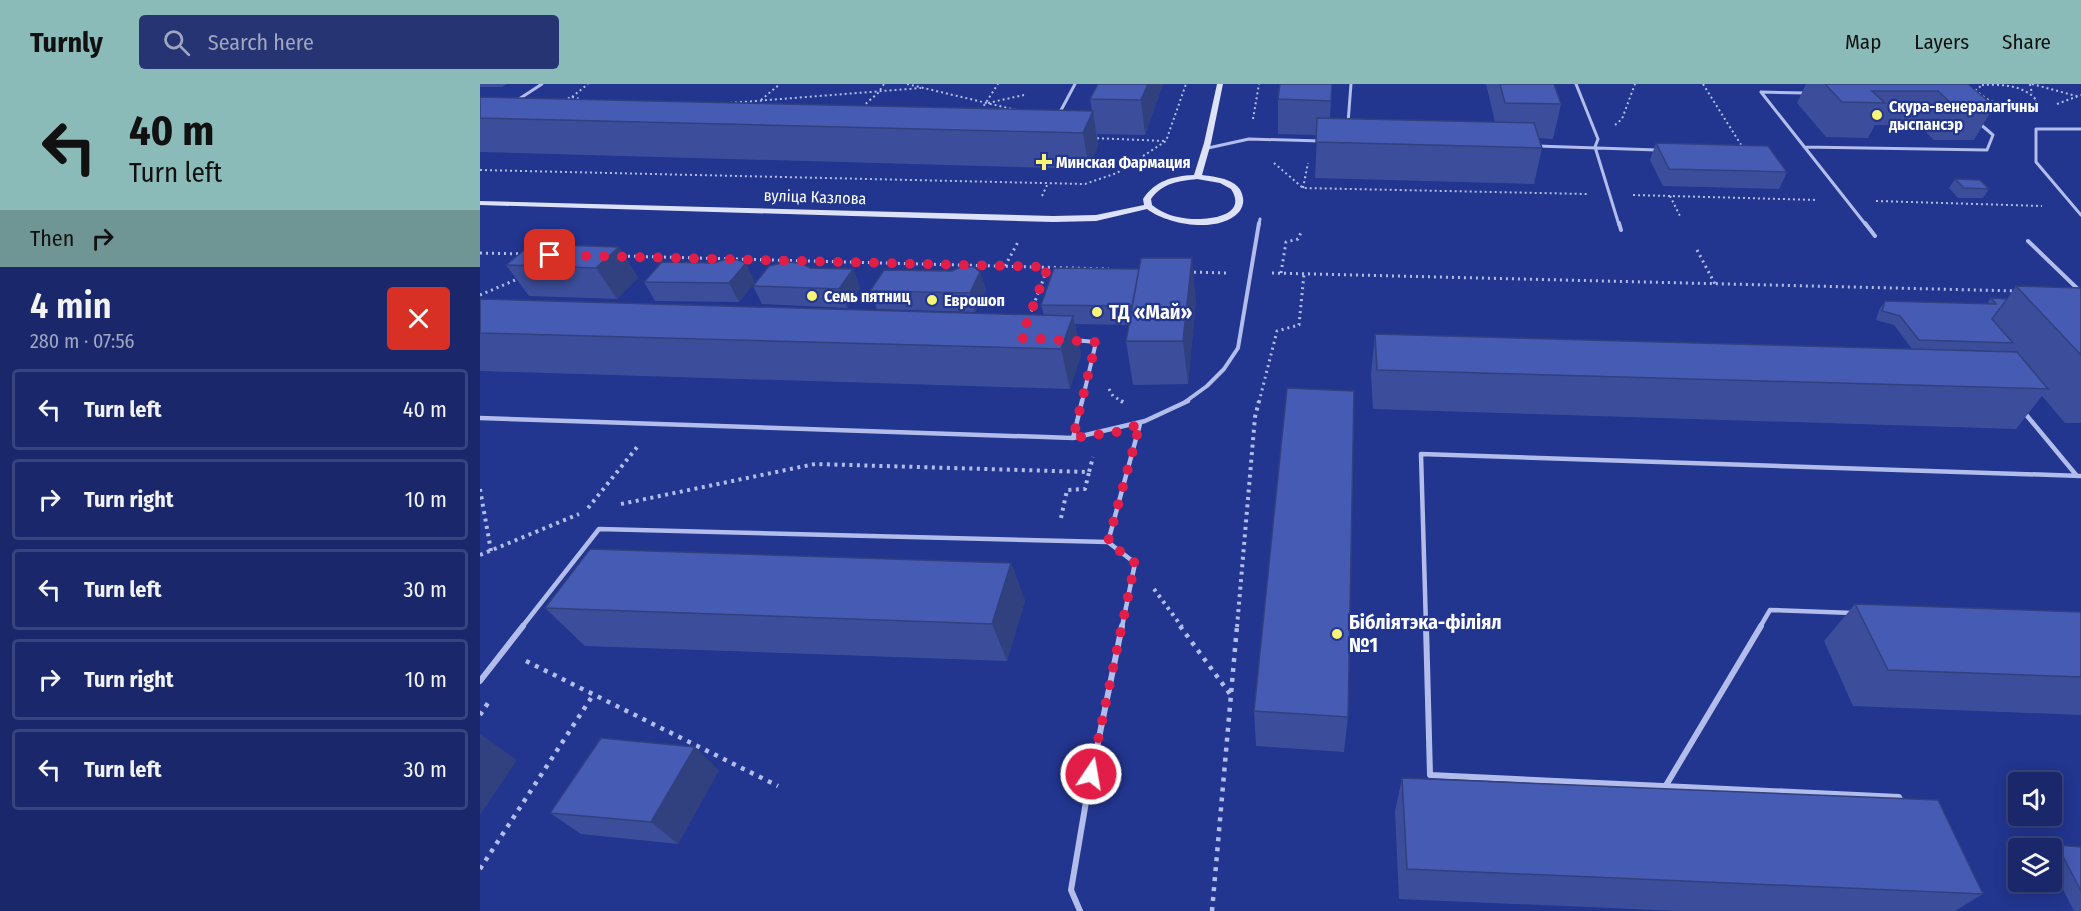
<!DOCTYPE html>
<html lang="en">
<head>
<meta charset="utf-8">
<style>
  :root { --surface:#1a286b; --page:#273473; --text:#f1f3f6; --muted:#9fa6c1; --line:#38447e; --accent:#8bbbb9 }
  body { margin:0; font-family:"Fira Sans Condensed",sans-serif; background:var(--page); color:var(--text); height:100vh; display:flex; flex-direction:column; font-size:22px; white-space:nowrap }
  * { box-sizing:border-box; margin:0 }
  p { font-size:20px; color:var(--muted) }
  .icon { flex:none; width:33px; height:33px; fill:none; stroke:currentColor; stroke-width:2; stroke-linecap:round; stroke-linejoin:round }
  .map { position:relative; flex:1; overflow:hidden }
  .details { display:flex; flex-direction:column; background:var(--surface); width:480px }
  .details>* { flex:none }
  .guide { background:#8bbbb9; color:#111; overflow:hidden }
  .fabs { position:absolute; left:1528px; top:688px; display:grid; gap:12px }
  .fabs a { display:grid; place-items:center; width:54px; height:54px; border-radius:6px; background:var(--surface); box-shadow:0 3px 15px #0003,0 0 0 2px var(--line); font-size:30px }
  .pin { position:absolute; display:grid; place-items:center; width:51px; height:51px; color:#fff; margin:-26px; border-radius:12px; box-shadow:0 3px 9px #0006 }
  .me { position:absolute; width:66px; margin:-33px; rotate:12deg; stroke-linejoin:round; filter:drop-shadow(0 0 4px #0008) }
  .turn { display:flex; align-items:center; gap:21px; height:126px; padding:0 30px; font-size:27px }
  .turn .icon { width:78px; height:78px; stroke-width:2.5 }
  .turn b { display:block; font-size:42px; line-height:51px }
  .then { display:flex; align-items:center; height:57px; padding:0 30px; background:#0003; gap:12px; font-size:22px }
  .round { display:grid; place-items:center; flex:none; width:63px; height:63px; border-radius:6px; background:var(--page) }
  .overview { display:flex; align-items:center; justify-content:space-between; height:102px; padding:0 30px }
  h1 { font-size:36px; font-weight:600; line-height:45px }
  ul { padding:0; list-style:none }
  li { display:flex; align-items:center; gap:18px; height:81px; margin:0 12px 9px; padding:0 18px; border:3px solid var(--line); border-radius:6px }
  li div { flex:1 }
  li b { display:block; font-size:22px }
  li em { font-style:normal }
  header { display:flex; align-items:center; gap:36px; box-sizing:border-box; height:84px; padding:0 30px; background:var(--accent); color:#111 }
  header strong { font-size:28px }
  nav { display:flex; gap:33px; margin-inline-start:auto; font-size:21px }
  .search { width:420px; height:54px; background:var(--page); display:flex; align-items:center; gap:15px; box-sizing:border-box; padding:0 21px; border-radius:6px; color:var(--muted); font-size:22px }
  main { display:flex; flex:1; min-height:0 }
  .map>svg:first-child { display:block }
</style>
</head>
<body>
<header>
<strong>Turnly</strong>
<div class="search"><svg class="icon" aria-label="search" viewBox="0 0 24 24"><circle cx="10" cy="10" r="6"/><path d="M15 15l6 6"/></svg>Search here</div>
<nav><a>Map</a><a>Layers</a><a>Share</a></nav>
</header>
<main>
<section class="details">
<div class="guide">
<div class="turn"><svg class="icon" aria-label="left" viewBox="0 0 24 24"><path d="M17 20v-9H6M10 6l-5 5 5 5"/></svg><div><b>40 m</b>Turn left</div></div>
<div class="then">Then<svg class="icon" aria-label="right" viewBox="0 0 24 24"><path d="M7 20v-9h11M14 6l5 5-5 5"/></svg></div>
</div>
<div class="overview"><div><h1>4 min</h1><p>280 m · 07:56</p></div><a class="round" style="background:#d93025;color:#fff"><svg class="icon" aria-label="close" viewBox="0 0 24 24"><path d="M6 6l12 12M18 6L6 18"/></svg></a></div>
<ul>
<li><svg class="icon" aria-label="left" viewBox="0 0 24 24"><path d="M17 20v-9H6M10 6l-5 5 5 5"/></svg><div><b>Turn left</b></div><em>40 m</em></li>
<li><svg class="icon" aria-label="right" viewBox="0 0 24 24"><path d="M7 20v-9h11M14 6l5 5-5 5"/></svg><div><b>Turn right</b></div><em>10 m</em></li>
<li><svg class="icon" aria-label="left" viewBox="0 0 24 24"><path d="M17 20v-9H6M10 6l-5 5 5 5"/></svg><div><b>Turn left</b></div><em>30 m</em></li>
<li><svg class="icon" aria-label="right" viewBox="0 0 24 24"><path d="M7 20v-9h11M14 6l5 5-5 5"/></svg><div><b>Turn right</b></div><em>10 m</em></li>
<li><svg class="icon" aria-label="left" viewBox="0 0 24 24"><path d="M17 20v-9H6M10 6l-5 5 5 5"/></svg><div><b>Turn left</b></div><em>30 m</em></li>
</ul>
</section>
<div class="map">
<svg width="1601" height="827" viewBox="0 0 1601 827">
  <rect width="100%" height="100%" fill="#22358f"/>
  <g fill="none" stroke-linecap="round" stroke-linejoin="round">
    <path stroke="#b2bdec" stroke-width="2" stroke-dasharray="2 3" stroke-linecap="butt" d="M427,0L536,26
      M1223,0L1263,64
      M1550,0L1552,10
      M1552,0L1600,13
      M1502,1C1521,0 1545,1 1557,17C1537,28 1511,22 1496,6Z
      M92,13L100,15L92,21H78L80,17Z
      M92,13L108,0
      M281,16L300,0
      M250,19L441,4
      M508,19L544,11
      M1577,20L1601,11
      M382,23L398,9L404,0
      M501,26L518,0
      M773,35L779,0
      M1135,41L1142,35L1155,0
      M612,54L686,57
      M794,79L823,104L1107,110
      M0,86L605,100L637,89L686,57L706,0
      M823,104L828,79
      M1153,111L1338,116
      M562,112L568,99
      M1190,112L1201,134
      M1396,117L1562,122"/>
    <path stroke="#b2bdec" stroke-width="3" stroke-dasharray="2 4" stroke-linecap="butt" d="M1217,166L1235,200
      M0,169L44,170
      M142,172L629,185
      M525,182L538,158
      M708,188L749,189
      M792,189L1538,207
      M801,189L806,158L818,155L822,146
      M0,211L40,194
      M549,233L568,183
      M629,305L633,312L643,318
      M779,318L797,247L819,241L824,190"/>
    <path stroke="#b2bdec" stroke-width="4" stroke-dasharray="3 4.5" stroke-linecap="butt" d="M641,317L643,318
      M0,405L11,467
      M141,420L335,380L609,388L613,373
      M108,424L158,362
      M581,434L587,406L605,405L609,388
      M0,471L99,430
      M674,505L702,543
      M757,543L775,333L779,317"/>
    <path stroke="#b2bdec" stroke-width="4.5" stroke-dasharray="4 6" stroke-linecap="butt" d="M700,542L750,610
      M46,577L298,702
      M0,631L8,619
      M0,785L113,611
      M732,827L757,542"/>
    <path stroke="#b2bdec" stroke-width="3" d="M1096,0L1118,55L1115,63L1139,141
      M1281,8L1326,9
      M1281,8L1386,141
      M39,15L62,0
      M579,30L595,0
      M868,39L871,0
      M1601,45H1556V78L1601,131
      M1057,62L1177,66
      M1324,63L1507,66L1513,51L1499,39
      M728,64L769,55L841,57
      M779,141L780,135"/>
    <path stroke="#b2bdec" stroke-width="4" d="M1139,139L1141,146
      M1385,139L1395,152
      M1548,157L1601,208
      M593,256L616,258L602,318
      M705,318L727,302L744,285L758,264L779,139"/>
    <path stroke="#b2bdec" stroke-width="4.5" d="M602,317L593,354L665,337L708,317
      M1543,327L1597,392
      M0,334L593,354
      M42,543L119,445L628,458
      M642,543L655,479L628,458L660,340
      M946,543L941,370L1601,392
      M1280,543L1290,526L1373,529"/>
    <path stroke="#b2bdec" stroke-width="6" d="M946,542L950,691L1419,713L1422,719
      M0,597L43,542
      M1185,703L1281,542
      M600,827L591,806L607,712L642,542"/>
    <path fill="#dee2f9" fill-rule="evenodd" d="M737,0H743L731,59L722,91C737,93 761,95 763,114C764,119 762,124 759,128C739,150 688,141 667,125L616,137L573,138L0,121V117L573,132L616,131L664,121L663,115C675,97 692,92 714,91L724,59ZM717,95L740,99L751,105C771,136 716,138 698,133C688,131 680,127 672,121L671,115C682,99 699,97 717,95Z"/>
  </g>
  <path fill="#3c4e9b" d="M0,0H27L22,3H0Z
    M618,0H683L665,51L617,50L618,62L609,85L0,68V13L612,27L610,15Z
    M852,0L850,34L1015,38L1006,0H1074L1081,20L1073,55L1059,54L1062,64L1054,100L835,94L837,51L798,50V15Z
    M1326,0H1488L1514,22L1494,56H1454L1439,42L1395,41L1388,54L1346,53L1317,19Z
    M1176,59L1307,88L1299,105L1183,102L1170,76Z
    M1475,95L1509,105L1503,114H1478L1469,104Z
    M81,156L85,161L139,163L158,194L137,215L49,212L26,181Z
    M373,185L380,204L367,224L282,220L273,202Z
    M500,188L506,206L495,228L397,225L390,207Z
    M164,198H275L259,218L175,217Z
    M1536,202L1601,204V339H1585L1562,312L1536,345L893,325L891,290L895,250L1432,265L1414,241L1396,236L1399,226L1405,217L1507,220L1511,214L1527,215Z
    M0,215L564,231L561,221L716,216L708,300L653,301L646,257L649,241L595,240L601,271L590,305L0,287Z
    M531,479L545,517L527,577L105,562L65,524Z
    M1375,520L1601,528V631L1373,622L1344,557Z
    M774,627L868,633L864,668L776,662Z
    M239,686L198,760L101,750L70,729Z
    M922,694L1503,810L1475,827H1199L919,815L915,727Z
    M1577,761L1601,763V827H1594L1572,784V765H1570Z"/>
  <path fill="#31407e" d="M668,0H683L665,51L661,16Z
    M613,27L618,62L609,85L603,49Z
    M139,163L158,194L137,215L116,184Z
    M712,174L716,216L708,300L703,257Z
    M266,179L275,198L259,218L249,199Z
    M373,185L380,204L367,224L359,205Z
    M500,188L506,206L495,228L490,209Z
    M593,232L601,271L590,305L581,265Z
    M531,479L545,517L527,577L512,540Z
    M0,650L37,676L0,731Z
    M215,663L239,686L198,760L171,738Z"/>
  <path fill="#465bb4" stroke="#31407e" stroke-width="1.5" d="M618,0H668L661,16L610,15Z
    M800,0H852L851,17L798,15Z
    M1020,0H1074L1081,20L1025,19Z
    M1345,0H1488L1514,22L1473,21L1458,7H1392L1405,19L1362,18Z
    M0,13L613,27L603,49L0,34Z
    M837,34L1054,39L1062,64L836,58Z
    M1176,59L1288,62L1307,88L1189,85Z
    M1475,95L1500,96L1509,105L1484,104Z
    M75,154L81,156V161L139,163L116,184L26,181L50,161Z
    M661,174H712L703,257H646Z
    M246,175L258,176L266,179L249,199L164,198L182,178L234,179Z
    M306,178L321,179L330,184L373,185L359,205L273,202L289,182Z
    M481,183H494L500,188L490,209L390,207L404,186L472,187Z
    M574,184L659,185L652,222L561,221Z
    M1536,202L1601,204V271Z
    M1511,214L1527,215L1512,235L1533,259L1439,256L1420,232L1402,227L1405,217L1516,220Z
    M0,215L593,232L581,265L0,249Z
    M895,250L1537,268L1568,305L897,286Z
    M807,304L874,307L868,633L774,627Z
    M110,465L531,479L512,540L65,524Z
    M1375,520L1601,528V593L1408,586Z
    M121,654L215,663L171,738L70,729Z
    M922,694L1458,716L1503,810L927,785Z
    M1577,761L1601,763V807Z"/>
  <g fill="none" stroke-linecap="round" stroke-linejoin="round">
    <path stroke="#e11d48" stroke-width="10" stroke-dasharray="0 18" d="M70,171L568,183L541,254L616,258L593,354L637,348L660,340L628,458L655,479L611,690"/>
  </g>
  <g fill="#f8f474" stroke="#22358f" stroke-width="2">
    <circle cx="1397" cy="31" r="6"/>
    <path d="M561 69h6v6h6v6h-6v6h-6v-6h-6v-6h6z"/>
    <circle cx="332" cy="212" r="6"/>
    <circle cx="452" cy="216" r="6"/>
    <circle cx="617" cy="228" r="6"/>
    <circle cx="857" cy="550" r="6"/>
  </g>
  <g text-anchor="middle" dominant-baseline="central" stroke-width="4.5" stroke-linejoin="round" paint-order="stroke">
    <g font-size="16" font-weight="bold" fill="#fff" stroke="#22358f" text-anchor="start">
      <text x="1409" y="22">Скура-венералагічны<tspan x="1409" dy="18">дыспансэр</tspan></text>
      <text x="576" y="78">Минская Фармация</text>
      <text x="344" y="212">Семь пятниц</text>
      <text x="464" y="216">Еврошоп</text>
    </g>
    <g font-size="16" fill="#fff" stroke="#22358f">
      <text transform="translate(335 113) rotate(2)">вуліца Казлова</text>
    </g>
    <g font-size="20" font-weight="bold" fill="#fff" stroke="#22358f" text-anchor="start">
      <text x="629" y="228">ТД «Май»</text>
      <text x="869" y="538">Бібліятэка-філіял<tspan x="869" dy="23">№1</tspan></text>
    </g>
  </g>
</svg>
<div class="fabs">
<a><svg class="icon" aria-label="sound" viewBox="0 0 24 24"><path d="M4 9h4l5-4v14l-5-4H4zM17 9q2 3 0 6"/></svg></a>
<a><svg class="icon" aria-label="layers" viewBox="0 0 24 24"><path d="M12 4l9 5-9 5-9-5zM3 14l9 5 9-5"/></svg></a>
</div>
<div class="pin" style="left:70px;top:171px;background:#d93025"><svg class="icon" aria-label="arrive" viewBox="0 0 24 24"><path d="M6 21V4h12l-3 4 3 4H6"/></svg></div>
<svg class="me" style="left:611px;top:690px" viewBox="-20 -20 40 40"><circle r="17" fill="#e11d48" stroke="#fff" stroke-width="3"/><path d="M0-11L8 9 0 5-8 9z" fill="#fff"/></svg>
</div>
</main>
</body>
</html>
